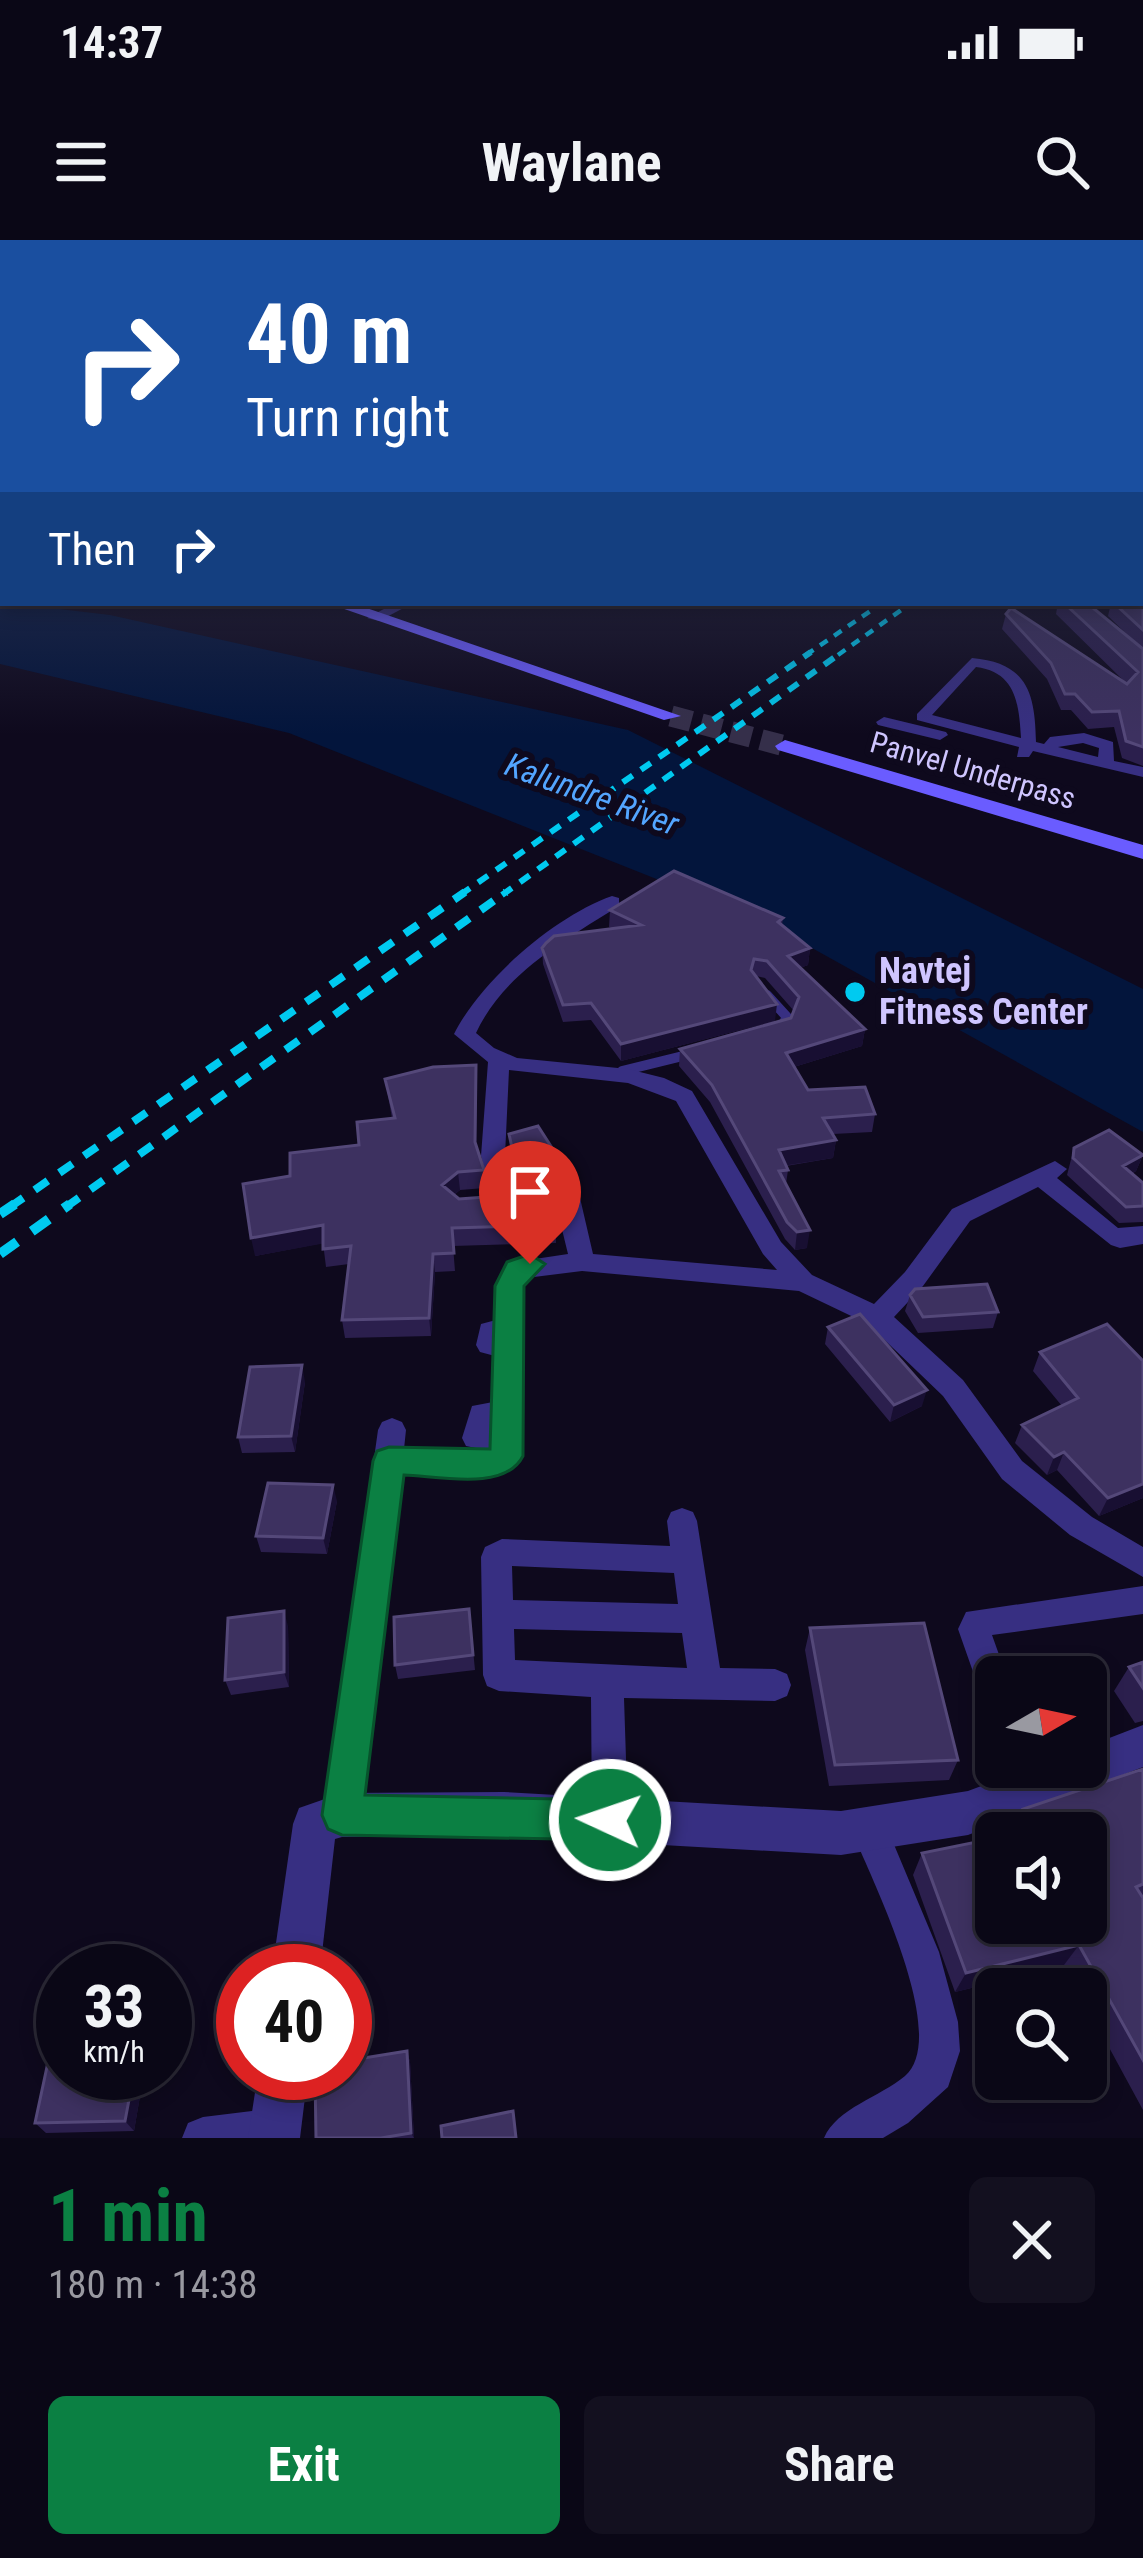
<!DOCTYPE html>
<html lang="en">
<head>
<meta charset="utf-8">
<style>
  :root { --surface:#0a0716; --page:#13101f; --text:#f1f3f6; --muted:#9999a1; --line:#2a2835; --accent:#0b8043 }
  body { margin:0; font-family:"Roboto Condensed",sans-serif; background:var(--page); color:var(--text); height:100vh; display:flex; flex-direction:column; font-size:45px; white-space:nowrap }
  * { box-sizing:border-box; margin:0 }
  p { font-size:39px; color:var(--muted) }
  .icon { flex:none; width:66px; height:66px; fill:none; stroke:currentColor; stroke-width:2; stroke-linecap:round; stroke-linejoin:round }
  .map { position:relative; height:1898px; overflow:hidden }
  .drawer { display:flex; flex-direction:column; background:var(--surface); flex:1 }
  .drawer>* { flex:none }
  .hud { position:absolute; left:0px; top:0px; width:1143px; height:366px; box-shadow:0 6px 18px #0003,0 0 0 3px var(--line); background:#1a4fa0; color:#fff; overflow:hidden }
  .needle { width:78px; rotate:81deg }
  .tools { position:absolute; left:975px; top:1416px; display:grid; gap:24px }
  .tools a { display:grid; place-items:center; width:132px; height:132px; border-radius:18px; background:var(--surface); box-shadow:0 6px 18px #0003,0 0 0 3px var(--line); font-size:60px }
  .speed { position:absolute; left:36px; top:1704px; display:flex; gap:24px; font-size:60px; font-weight:700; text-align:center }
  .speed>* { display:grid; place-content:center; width:156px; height:156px; border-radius:50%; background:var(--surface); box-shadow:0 6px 18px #0003,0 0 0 3px var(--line); line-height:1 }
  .speed small { font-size:30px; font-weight:400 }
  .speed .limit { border:18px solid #d22; background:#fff; color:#111 }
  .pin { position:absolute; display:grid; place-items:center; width:102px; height:102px; color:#fff; margin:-123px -51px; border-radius:50% 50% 50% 0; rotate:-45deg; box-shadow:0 0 12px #0007 }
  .pin .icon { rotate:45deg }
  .me { position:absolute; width:132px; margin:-66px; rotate:273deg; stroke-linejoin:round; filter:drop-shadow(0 0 9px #0008) }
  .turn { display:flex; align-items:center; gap:42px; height:252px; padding:0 48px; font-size:54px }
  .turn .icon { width:156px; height:156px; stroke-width:2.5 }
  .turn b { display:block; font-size:84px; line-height:102px }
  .then { display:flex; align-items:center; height:114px; padding:0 48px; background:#0003; gap:24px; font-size:45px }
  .round { display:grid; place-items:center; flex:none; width:126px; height:126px; border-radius:18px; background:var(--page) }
  .headline { display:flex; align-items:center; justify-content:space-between; height:204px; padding:0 48px }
  h1 { font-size:72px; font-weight:700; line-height:90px; color:var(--accent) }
  .cta { display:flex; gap:24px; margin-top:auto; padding:24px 48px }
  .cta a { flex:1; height:138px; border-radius:18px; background:var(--accent); color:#fff; font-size:48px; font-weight:700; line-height:138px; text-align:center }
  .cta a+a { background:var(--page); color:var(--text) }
  .status { display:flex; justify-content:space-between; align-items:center; height:84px; padding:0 60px; background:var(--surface); direction:ltr }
  .status svg { height:33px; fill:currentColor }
  header { display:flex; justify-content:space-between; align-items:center; height:156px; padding:0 48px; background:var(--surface); font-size:54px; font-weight:700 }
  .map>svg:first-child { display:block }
</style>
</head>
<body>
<div class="status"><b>14:37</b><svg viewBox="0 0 49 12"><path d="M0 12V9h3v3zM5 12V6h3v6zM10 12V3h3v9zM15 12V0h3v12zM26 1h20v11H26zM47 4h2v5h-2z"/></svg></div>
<header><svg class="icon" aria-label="menu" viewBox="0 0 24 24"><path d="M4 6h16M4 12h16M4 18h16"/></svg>Waylane<svg class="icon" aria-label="search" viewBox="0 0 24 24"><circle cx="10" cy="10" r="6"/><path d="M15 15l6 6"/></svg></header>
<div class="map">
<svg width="1143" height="1898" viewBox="0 0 1143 1898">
  <rect width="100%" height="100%" fill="#0e091d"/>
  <path fill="#03153c" d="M0,362L110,375L628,490L1143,749V892L767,683L289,493L0,424Z"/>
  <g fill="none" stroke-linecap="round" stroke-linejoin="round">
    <path stroke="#352f4a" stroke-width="21" stroke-dasharray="21 10" stroke-linecap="butt" d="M671,476L785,506"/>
    <path stroke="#372f82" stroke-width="10" d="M767,755L787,777L780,790
      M622,831L691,814"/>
    <path fill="#372f82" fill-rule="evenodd" d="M1143,301V310L1140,311V302Z
      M395,363H413L379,381L367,378Z
      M972,418C1027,423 1035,452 1036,502L1044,504L1050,497L1084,493L1113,502L1114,521L1143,527V537L1033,511L1029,517H1017L1019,507L917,480V474ZM976,427C1016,432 1019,464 1021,498L932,475ZM1083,503L1099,508L1098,517L1058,507Z
      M884,477L946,492L948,495L940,500L878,485L876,482Z
      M612,656L619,658V666C565,700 504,733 476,793L494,808L517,818L628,829L664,838L692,851L781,1002L812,1035L874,1064L905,1032L952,969L1055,921L1067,929L1057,938L1118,988L1143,986V1004L1120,1008L1111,1005L1038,947L970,981L923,1046L894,1077L963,1140L1022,1221L1092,1277L1143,1307V1337L1070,1295L1002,1239L943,1156L868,1084L799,1051L582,1031L526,1038L523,1046L522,1201L516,1224L493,1236L402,1233L360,1575L354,1587L342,1593L330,1587L324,1575L378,1190L382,1182L392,1178L402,1182L406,1190L404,1209L490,1211L466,1206L462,1198L472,1166L493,1162L495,1116L480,1112L476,1105L481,1084L496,1080L497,1046L508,1023L568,1014L556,965H504L492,957L481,916L488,822L454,794C481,740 555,676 612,656ZM509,830L628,843L676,861L763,1014L777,1030L593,1014L580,958L561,948L514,951L505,916Z
      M682,1268L693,1272L697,1281L720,1428L775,1429L787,1434L791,1445L787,1456L775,1461L624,1458L628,1580L623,1593L610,1598L597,1593L592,1580L591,1457L499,1451L487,1446L483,1435L481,1317L485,1307L502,1299L670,1306L667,1281L671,1272ZM512,1326L674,1333L678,1364L513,1360ZM514,1389L682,1393L687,1428L515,1420Z
      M1143,1346V1374L992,1395L1007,1437H996V1468L984,1463L958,1389L966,1372Z
      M869,1571L882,1576L939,1712L958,1782L960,1811L948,1847L908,1883L883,1898H824C837,1868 880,1857 905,1836C951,1796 871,1638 851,1589L856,1576Z
      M275,1868L289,1874L295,1888L291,1898H182L188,1883L203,1877Z"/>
    <path fill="#372f82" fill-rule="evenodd" d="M0,241L3,242V250H0Z
      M1143,1485V1527L968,1595L841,1615L504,1596L342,1597L335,1599L320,1731H272L293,1584L299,1568L342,1553L504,1552L841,1571L968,1551L1032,1527H1086V1507Z
      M258,1833H308L300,1898H248Z"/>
    <path fill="#6a5cff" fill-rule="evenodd" d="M327,363H352L681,476L664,480Z
      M785,500L1143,605V619L778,510L775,506Z"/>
    <path stroke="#00caf0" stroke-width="4.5" stroke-dasharray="9 8" stroke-linecap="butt" d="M806,415L882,363
      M838,415L911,363"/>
    <path stroke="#00caf0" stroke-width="6" stroke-dasharray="12 10" stroke-linecap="butt" d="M460,655L811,412
      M502,655L842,412"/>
    <path stroke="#00caf0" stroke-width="8" stroke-dasharray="16 14" stroke-linecap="butt" d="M10,967L465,652
      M66,967L506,652"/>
    <path stroke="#00caf0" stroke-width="10" stroke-dasharray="21 18" stroke-linecap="butt" d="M0,974L15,964
      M0,1014L70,964"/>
  </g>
  <path fill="#2b1f4d" d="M1058,363H1087L1138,405L1108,376L1111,363L1143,365V526L1122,518L1114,487L1088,489L1071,470H1061L1047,439L1002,389L1006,374L1127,444L1056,374Z
    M610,670L783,678L782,685L810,708L808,725L800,728L865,789L862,806L794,827L808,850L875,874L872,892L833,894L836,900L833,918L786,926L788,930L786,944L807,1008L795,1010L785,999L710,862L679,826L680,809L791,778L794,771L765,738L756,736L775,781L621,821L591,780L563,782L543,724L542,708L614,689L609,687Z
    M385,839L477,843L476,906L484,930L485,948L460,950L454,955L459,959L556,985V1003L453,1006L455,1031L435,1032L431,1096L345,1098L342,1080L349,1024L326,1027L323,1003L255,1016L290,936L359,905L392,878Z
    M509,894L561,922V939L517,946L510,910Z
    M1074,908L1143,915L1136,931L1132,934L1143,943V982L1119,983L1067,935Z
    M910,1055L998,1072L993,1088L918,1093L905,1071Z
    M1107,1084L1143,1258L1099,1276L1057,1230L1047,1235L1015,1203L1022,1185L1062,1166L1033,1131L1040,1112Z
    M828,1087L922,1166L890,1182L825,1104Z
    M305,1142L295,1212L242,1213L238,1197Z
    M337,1261L327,1314L261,1312L256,1296Z
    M469,1369L475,1430L398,1439L395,1425Z
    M288,1386L289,1447L231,1455L225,1440Z
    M810,1388L958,1520L949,1540L829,1546L805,1410Z
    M1143,1422V1481L1135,1483L1114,1451L1129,1427Z
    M1143,1529V1870L1086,1765V1749H1078L1064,1725L955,1752L913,1635L922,1613L1086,1593L1011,1592L1023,1569Z
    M407,1811L410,1822L414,1898H316Z
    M63,1833H144L134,1891L46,1893L35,1883Z"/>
  <path fill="#180f32" d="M810,708L808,725L786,733L788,716Z
    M777,764L775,781L621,821V804Z
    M865,789L862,806L784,830L786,813Z
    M836,900L833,918L776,927L779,910Z
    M1143,915L1136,931L1116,942L1123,926Z
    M561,922V939L517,946V930Z
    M458,932L460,950L443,963L442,945Z
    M323,985L326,1003L255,1016L251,998Z
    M810,990L807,1008L795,1010L797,992Z
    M433,1014L435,1032L431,1096L429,1078Z
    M302,1125L305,1142L295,1212L291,1196Z
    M927,1150L922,1166L890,1182L894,1165Z
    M1064,1212L1057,1230L1047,1235L1054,1217Z
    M1143,1244V1258L1099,1276L1108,1258Z
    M333,1245L337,1261L327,1314L323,1298Z
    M284,1371L288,1386L289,1447L284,1432Z
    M1079,1705L1064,1725L955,1752L966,1733Z
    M407,1811L410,1822L414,1898L411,1893Z
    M134,1833H144L134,1891L125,1881Z"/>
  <path fill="#3d3160" stroke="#544879" stroke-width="3" d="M1064,363H1087L1143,409V507L1126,501L1119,471L1092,472L1075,454H1065L1051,423L1006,374L1011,368L1127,444L1138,432Z
    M1114,363L1143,365V390Z
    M674,631L783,678L778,682L810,708L788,716L865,789L786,813L808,850L865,847L875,874L823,878L836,900L779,910L788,930L779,931L810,990L797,992L787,982L712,845L680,809L791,778L799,757L767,721L754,719L751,730L777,764L621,804L591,763L563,765L542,708L546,703L554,696L641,685L610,670Z
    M476,825L475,902L484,930L458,932L442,945L459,959L552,952L556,985L452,988L454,1013L433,1014L429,1078L342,1080L351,1006L323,1009V985L251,998L243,944L290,936V913L359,905L357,882L395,878L385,839L433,827Z
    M538,886L561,922L517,930L509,894Z
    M1109,890L1143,915L1123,926L1143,943V966L1126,967L1073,918L1074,908Z
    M987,1044L998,1072L923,1077L910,1055L915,1049Z
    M860,1074L927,1150L894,1165L828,1087Z
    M1107,1084L1143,1121V1244L1108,1258L1064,1212L1054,1217L1022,1185L1078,1158L1040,1112Z
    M302,1125L291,1196L238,1197L250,1127Z
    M268,1243L333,1245L323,1298L256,1296Z
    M469,1369L473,1415L395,1425L394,1377Z
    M284,1371V1432L225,1440L228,1378Z
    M924,1383L958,1520L835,1525L810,1388Z
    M1143,1422V1448L1129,1427Z
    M1143,1529V1644L1136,1647L1143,1658V1820L1079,1705L966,1733L922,1613L996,1598V1683H1086V1593H1020L1034,1590L1023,1569Z
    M57,1780H63V1833H134L125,1881L35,1883Z
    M407,1811L411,1893L381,1898H316L315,1833H345V1821Z
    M513,1871L516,1898H442L441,1886Z"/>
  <linearGradient id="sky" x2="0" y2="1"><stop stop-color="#080510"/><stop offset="0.46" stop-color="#30324c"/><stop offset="1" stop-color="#30324c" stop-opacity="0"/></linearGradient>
  <rect width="1143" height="495" fill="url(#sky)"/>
  <path fill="#0b8043" stroke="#07532c" stroke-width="3" d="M530,1014L545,1024L524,1046L523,1216C505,1252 437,1236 404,1235L365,1555L610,1560L624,1566L630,1580L624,1594L610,1600L342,1595L328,1589L322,1575L373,1221L377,1211L389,1207L490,1209L495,1046L507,1022Z"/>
  <circle fill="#00caf0" stroke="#0e091d" stroke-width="4.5" cx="855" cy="752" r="12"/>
  <g text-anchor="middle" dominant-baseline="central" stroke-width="12" stroke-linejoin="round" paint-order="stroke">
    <g font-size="30" fill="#cfc5ff" stroke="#0e091d">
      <text transform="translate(973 530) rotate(16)">Panvel Underpass</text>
    </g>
    <g font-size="33" font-style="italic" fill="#53a5ff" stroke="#0e091d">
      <text transform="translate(592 554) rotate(20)">Kalundre River</text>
    </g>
    <g font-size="36" font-weight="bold" fill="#cfc5ff" stroke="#0e091d" text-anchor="start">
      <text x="879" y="731">Navtej<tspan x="879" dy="41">Fitness Center</tspan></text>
    </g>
  </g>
</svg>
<div class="tools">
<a><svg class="needle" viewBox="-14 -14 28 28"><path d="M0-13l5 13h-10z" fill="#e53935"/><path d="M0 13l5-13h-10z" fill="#9999a1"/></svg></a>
<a><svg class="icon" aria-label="sound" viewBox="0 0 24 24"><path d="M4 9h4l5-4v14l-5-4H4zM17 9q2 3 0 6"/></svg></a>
<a><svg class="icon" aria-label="search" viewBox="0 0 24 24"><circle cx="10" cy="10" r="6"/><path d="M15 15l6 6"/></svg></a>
</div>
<div class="speed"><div>33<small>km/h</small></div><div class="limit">40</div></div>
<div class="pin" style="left:530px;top:1024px;background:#d93025"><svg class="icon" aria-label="arrive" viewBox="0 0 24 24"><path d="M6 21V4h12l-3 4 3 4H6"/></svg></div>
<svg class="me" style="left:610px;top:1580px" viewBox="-20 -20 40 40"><circle r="17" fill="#0b8043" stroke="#fff" stroke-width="3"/><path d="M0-11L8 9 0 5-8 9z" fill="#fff"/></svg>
<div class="hud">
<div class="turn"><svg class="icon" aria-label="right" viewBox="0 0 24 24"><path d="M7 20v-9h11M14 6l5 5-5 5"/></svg><div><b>40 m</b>Turn right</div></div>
<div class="then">Then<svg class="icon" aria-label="right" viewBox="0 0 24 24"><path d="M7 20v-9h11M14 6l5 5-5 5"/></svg></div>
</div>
</div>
<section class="drawer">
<div class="headline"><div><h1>1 min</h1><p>180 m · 14:38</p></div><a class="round"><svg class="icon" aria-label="close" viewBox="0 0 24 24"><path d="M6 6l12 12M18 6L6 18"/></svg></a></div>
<div class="cta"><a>Exit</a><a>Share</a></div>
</section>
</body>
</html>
